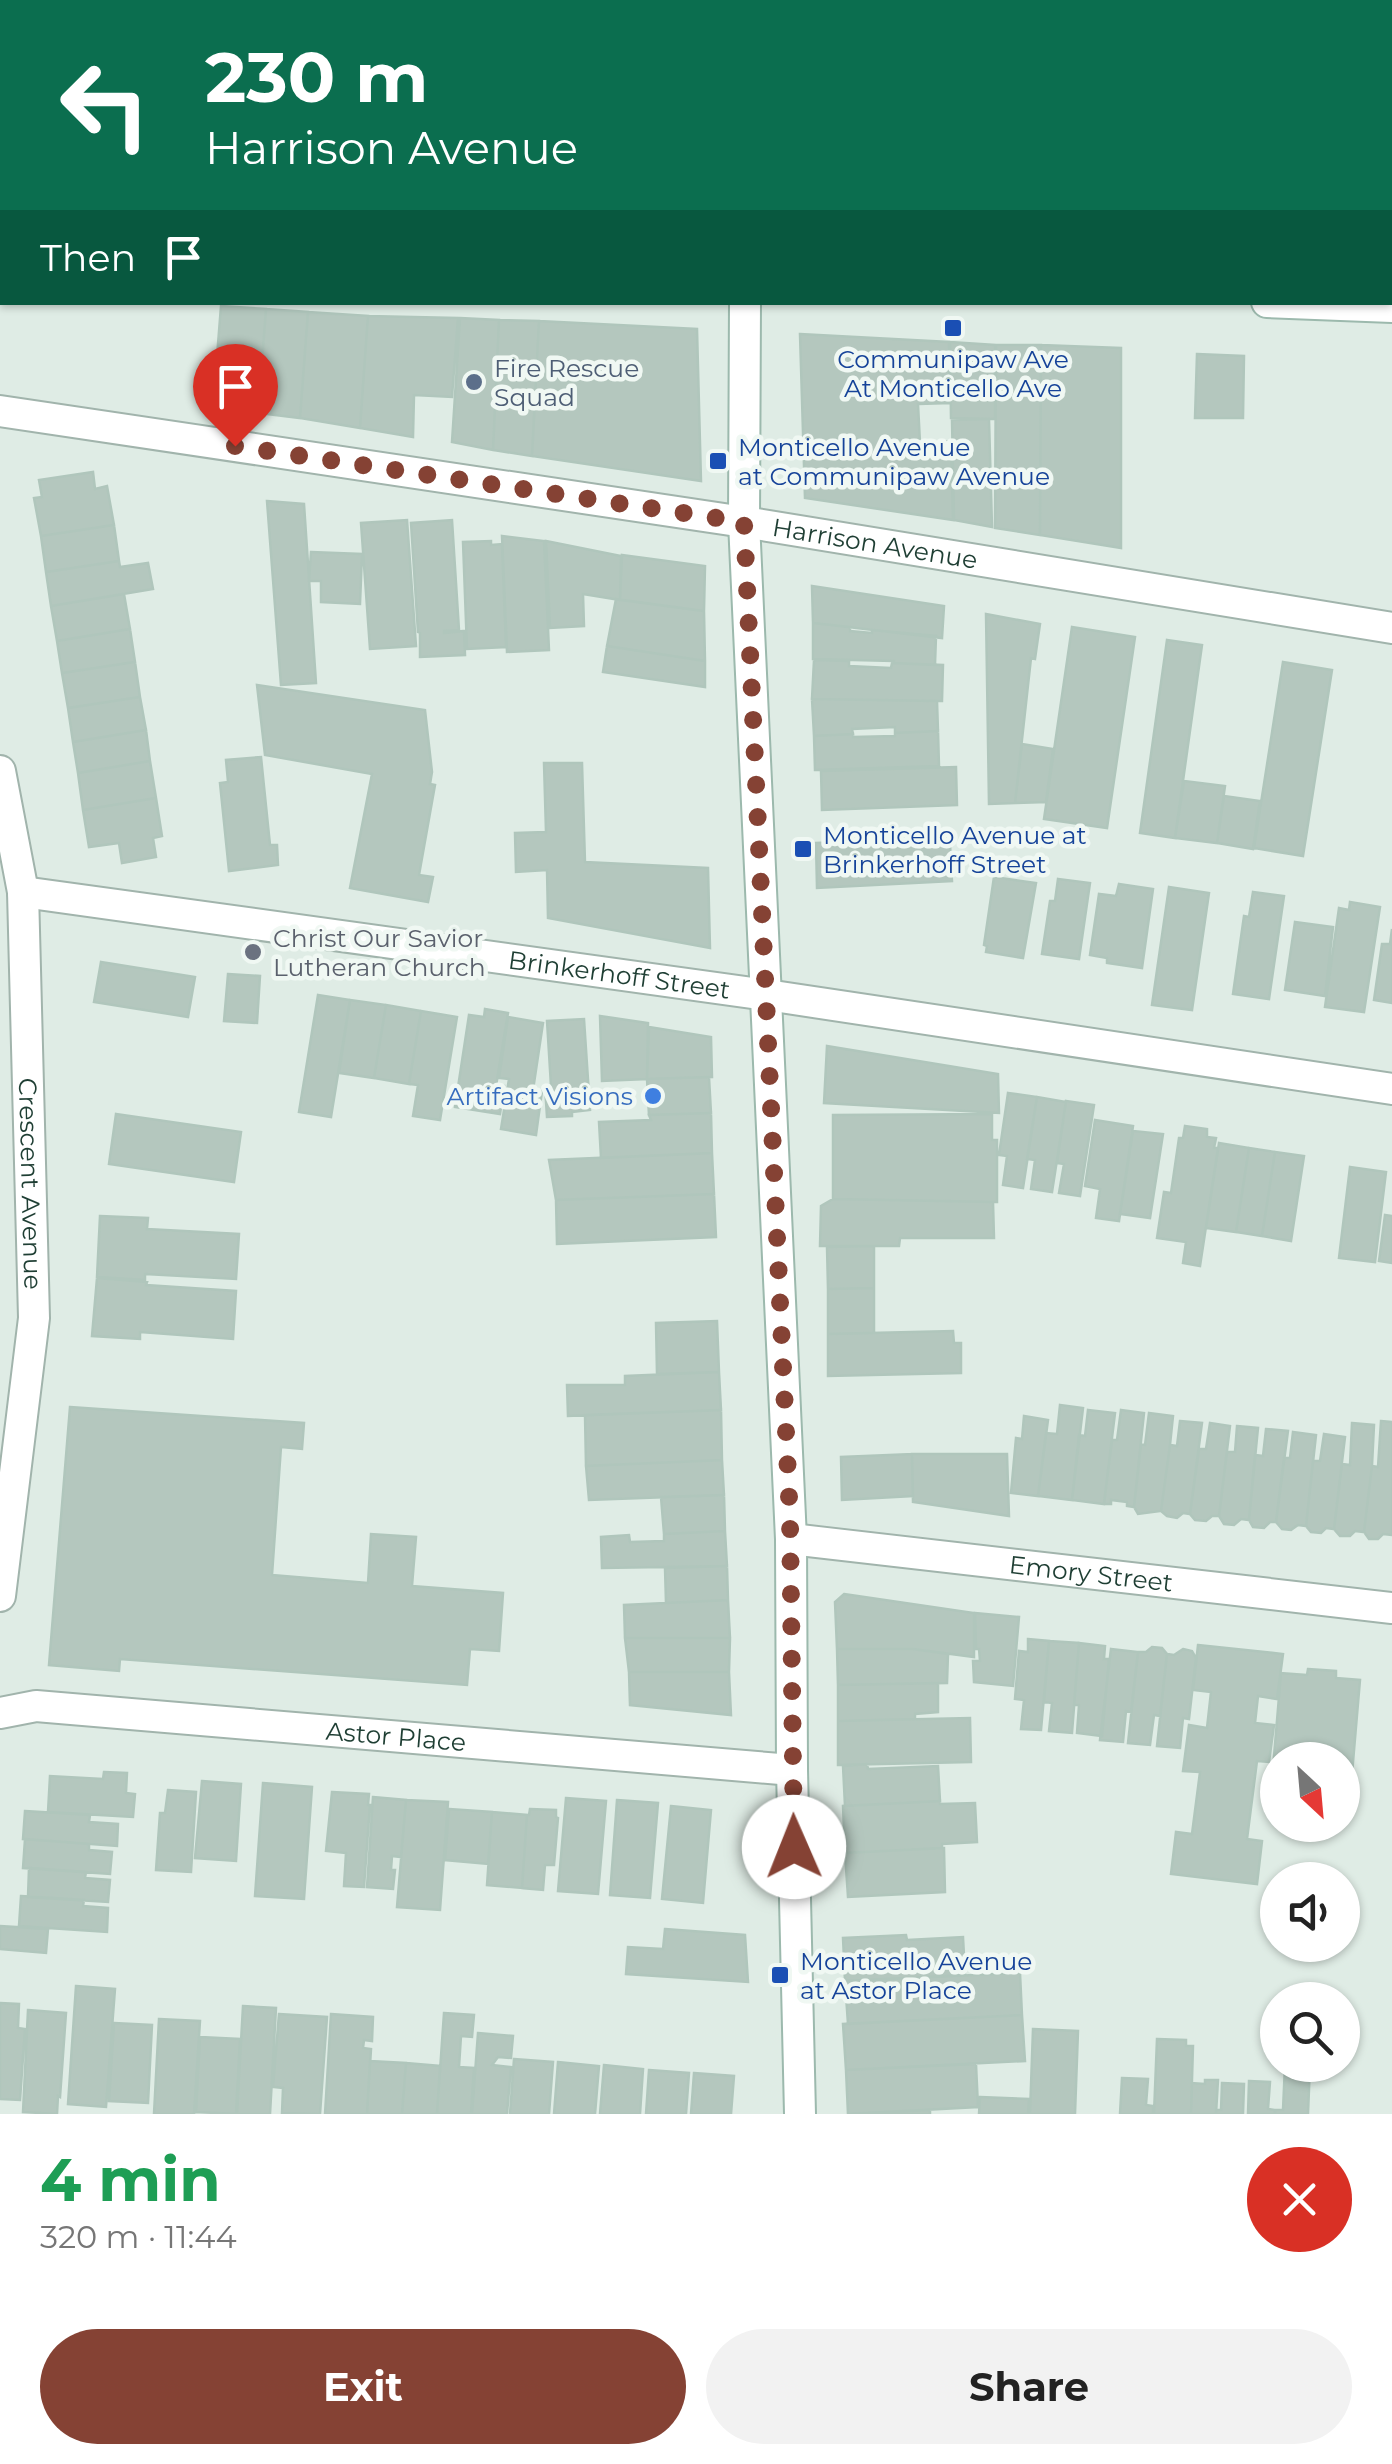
<!DOCTYPE html>
<html lang="en">
<head>
<meta charset="utf-8">
<style>
  :root { --surface:#fff; --page:#f2f2f2; --text:#222; --muted:#767676; --accent:#854234 }
  body { margin:0; font-family:Montserrat,sans-serif; background:var(--page); color:var(--text); height:100vh; display:flex; flex-direction:column; font-size:38px; white-space:nowrap }
  * { box-sizing:border-box; margin:0 }
  p { font-size:32px; color:var(--muted) }
  .icon { flex:none; width:55px; height:55px; fill:none; stroke:currentColor; stroke-width:2; stroke-linecap:round; stroke-linejoin:round }
  .map { position:relative; height:2114px; overflow:hidden }
  .side { display:flex; flex-direction:column; background:var(--surface); flex:1 }
  .side>* { flex:none }
  .hud { position:absolute; left:0px; top:0px; width:1392px; height:305px; box-shadow:0 2px 8px #0004; background:#0b6e4f; color:#fff; overflow:hidden }
  .needle { width:65px; rotate:154deg }
  .controls { position:absolute; left:1260px; top:1742px; display:grid; gap:20px }
  .controls a { display:grid; place-items:center; width:100px; height:100px; border-radius:50%; background:var(--surface); box-shadow:0 2px 8px #0004; font-size:50px }
  .pin { position:absolute; display:grid; place-items:center; width:85px; height:85px; color:#fff; margin:-102px -42px; border-radius:50% 50% 50% 0; rotate:-45deg; box-shadow:0 0 10px #0007 }
  .pin .icon { rotate:45deg }
  .me { position:absolute; width:110px; margin:-55px; rotate:359deg; stroke-linejoin:round; filter:drop-shadow(0 0 8px #0008) }
  .turn { display:flex; align-items:center; gap:35px; height:210px; padding:0 40px; font-size:45px }
  .turn .icon { width:130px; height:130px; stroke-width:2.5 }
  .turn b { display:block; font-size:70px; line-height:85px }
  .then { display:flex; align-items:center; height:95px; padding:0 40px; background:#0003; gap:20px; font-size:38px }
  .round { display:grid; place-items:center; flex:none; width:105px; height:105px; border-radius:52px; background:var(--page) }
  .headline { display:flex; align-items:center; justify-content:space-between; height:170px; padding:0 40px }
  h1 { font-size:60px; font-weight:700; line-height:75px; color:#1e9e55 }
  .action { display:flex; gap:20px; margin-top:auto; padding:20px 40px }
  .action a { flex:1; height:115px; border-radius:60px; background:var(--accent); color:#fff; font-size:40px; font-weight:700; line-height:115px; text-align:center }
  .action a+a { background:var(--page); color:var(--text) }
  .map>svg:first-child { display:block }
</style>
</head>
<body>
<div class="map">
<svg width="1392" height="2114" viewBox="0 0 1392 2114">
  <rect width="100%" height="100%" fill="#dfece5"/>
  <path fill="#b4c7be" stroke="#b0c6bc" stroke-width="2.5" d="M111,0H180L179,2H111Z
    M316,0H706V2H316Z
    M1390,92H1392V256H1390Z
    M0,100H2V168H0Z
    M221,306L266,309L258,413L213,407Z
    M266,309L308,312L300,418L258,413Z
    M308,312L368,316L360,428L300,418Z
    M368,316L458,318L452,397L414,395L413,437L360,428Z
    M460,318L499,320L493,450L452,442Z
    M499,320L539,321L532,456L493,450Z
    M539,321L697,329L701,481L532,456Z
    M800,334L949,342L950,403L918,404L920,443L951,441L953,520L805,498Z
    M950,342L995,345V419L951,418Z
    M996,345H1041L1040,535L995,528Z
    M1041,345L1121,348V548L1040,535Z
    M1197,354L1244,356L1243,418H1195Z
    M989,419L992,527L954,520L952,420Z
    M93,472L95,489L107,486L114,525L41,536L34,498L42,497L39,480Z
    M267,501L304,504L316,683L281,685Z
    M407,520L416,646L370,649L361,523Z
    M452,520L459,630L444,631V633L464,631L465,655L420,657V633L418,632L411,523Z
    M114,525L119,561L46,572L41,536Z
    M502,536L544,541L549,650L507,652Z
    M491,541V545L502,544L506,647L467,649L463,542Z
    M546,541L621,556L620,600L583,594L584,626L550,628Z
    M311,552L362,554L360,604L321,602V581H309Z
    M622,555L705,566L704,611L620,600Z
    M119,561L120,567L148,563L153,589L51,606L46,572Z
    M812,586L944,606L942,638L813,623Z
    M124,594L130,629L57,641L51,606Z
    M616,599L704,611L705,661L607,646Z
    M986,614L1040,624L1035,659L1031,658L1015,803L989,804Z
    M813,623L850,627V631L872,633V630L936,636L935,665L894,663V661L813,659Z
    M1072,627L1135,637L1107,828L1044,819Z
    M130,629L135,662L62,673L57,641Z
    M1167,640L1202,645L1175,838L1140,833Z
    M607,646L705,661V687L603,672Z
    M814,660L849,661V666L891,668L892,663L943,665L942,701L812,699Z
    M135,662L140,697L68,708L62,673Z
    M1283,662L1332,670L1303,856L1254,848Z
    M257,685L425,710L432,772L430,784L435,785L419,875L433,877L428,902L350,888L372,774L265,755Z
    M140,697L146,730L73,742L68,708Z
    M812,699L937,701L938,731L895,733V727L852,729L853,734L814,736Z
    M146,730L150,761L78,773L73,742Z
    M938,731L939,766L815,770L814,736L853,734V737L895,736V733Z
    M1022,744L1053,749L1046,802L1015,803Z
    M261,757L270,845H277L278,865L229,871L220,783L228,782L226,760Z
    M150,761L156,798L83,810L78,773Z
    M544,763H582L585,862L708,868L710,948L548,918L547,870L516,872L515,833L546,832Z
    M956,767L957,805L822,810L821,771Z
    M1184,781L1225,786L1217,843L1175,838Z
    M1224,796L1260,801L1253,849L1217,843Z
    M156,798L162,836L153,838L156,857L122,863L119,843L89,847L83,810Z
    M897,840V846L950,844L952,881L817,888L816,843Z
    M994,877L1036,883L1023,958L986,952L987,946L984,945Z
    M1058,879L1090,883L1079,959L1042,954L1050,901H1055Z
    M1119,884L1153,889L1142,968L1107,963V958L1090,955L1099,894L1116,896Z
    M1169,887L1209,893L1192,1010L1152,1005Z
    M1253,892L1284,896L1269,999L1233,994L1244,916L1249,917Z
    M1350,902L1380,907L1364,1012L1325,1007L1339,908L1349,910Z
    M1295,922L1333,927L1325,996L1285,990Z
    M1392,929V1003L1374,1000L1382,944H1390Z
    M101,962L195,977L188,1017L94,1002Z
    M228,974L260,976L257,1023L224,1021Z
    M318,995L350,1000L331,1117L299,1112Z
    M350,1000L386,1005L374,1078L339,1073Z
    M386,1005L421,1011L409,1084L374,1078Z
    M485,1009L508,1013L496,1086H504L500,1114L455,1107L469,1015L484,1017Z
    M421,1011L457,1017L440,1120L413,1116L418,1085L409,1084Z
    M600,1016L648,1023L647,1079L602,1081Z
    M508,1017L543,1023L533,1090L542,1091L536,1135L501,1129L509,1079L499,1078Z
    M584,1019L590,1110L572,1112V1116L547,1117L545,1086H551L547,1021Z
    M649,1027L711,1037L712,1077L647,1079Z
    M827,1046L998,1074L999,1113L824,1103Z
    M709,1077L711,1113L649,1115L647,1079Z
    M1008,1093L1037,1097L1023,1188L1003,1185L1007,1156L999,1155Z
    M1037,1097L1066,1102L1052,1192L1031,1189L1035,1160L1027,1159Z
    M1066,1101L1094,1105L1080,1196L1059,1193L1064,1164L1057,1163Z
    M711,1113L712,1153L601,1158L599,1122L651,1120L649,1115Z
    M116,1114L241,1132L234,1182L109,1164Z
    M992,1114V1140H997V1202L833,1199V1115Z
    M1095,1120L1133,1126L1119,1221L1096,1218L1100,1189L1085,1186Z
    M1185,1126L1207,1129V1137L1216,1138L1214,1148H1218L1200,1266L1183,1263L1186,1242L1157,1238L1164,1192L1171,1193L1179,1138H1183Z
    M1133,1131L1163,1134L1150,1218L1120,1214Z
    M1219,1143L1249,1148L1236,1232L1206,1228Z
    M1249,1148L1275,1152L1262,1236L1236,1232Z
    M1275,1152L1304,1156L1291,1241L1262,1236Z
    M712,1153L714,1194L556,1200L549,1160Z
    M1350,1167L1386,1172L1375,1262L1339,1258Z
    M714,1194L716,1237L557,1244L556,1200Z
    M833,1199L993,1202L994,1238H900L899,1246H820L821,1206Z
    M1385,1215L1392,1216V1263L1379,1261Z
    M100,1216L148,1218L147,1229L239,1234L236,1279L145,1274V1280L97,1277Z
    M874,1246V1288L828,1289L827,1247Z
    M97,1278L147,1282L146,1285L236,1291L233,1339L140,1332V1339L92,1336Z
    M874,1288V1333L828,1334V1289Z
    M717,1321L719,1372L657,1374L656,1323Z
    M953,1331L954,1343H961V1373L828,1376V1334Z
    M719,1372L721,1410L568,1416L567,1385H625V1376Z
    M1060,1405L1083,1408L1072,1500L1038,1496L1046,1433L1057,1434Z
    M70,1407L304,1423L302,1449L281,1447L272,1575L368,1583L371,1534L416,1537L412,1586L503,1593L499,1651L470,1649L467,1685L120,1659L119,1671L49,1665Z
    M721,1410L722,1460L586,1466L585,1415Z
    M1088,1410L1115,1413L1104,1504L1072,1500L1079,1435L1085,1436Z
    M1121,1410L1144,1413L1134,1507L1127,1506V1502L1111,1500V1504H1104L1112,1440H1117Z
    M1149,1413L1173,1416L1170,1445L1161,1511L1138,1514L1134,1507L1141,1444L1145,1445Z
    M1024,1416L1048,1420L1038,1496L1011,1493L1016,1438L1022,1439Z
    M1180,1421L1202,1423L1190,1514L1183,1513L1177,1518L1167,1516L1161,1511L1170,1445L1177,1446Z
    M1381,1421L1392,1422V1535L1383,1534L1378,1539H1369L1364,1532L1372,1466L1378,1467Z
    M1210,1423L1230,1426L1219,1516H1212L1206,1521L1195,1520L1190,1514L1199,1449H1206Z
    M1352,1423L1374,1425L1372,1466L1364,1532L1355,1531L1350,1536H1340L1334,1529L1342,1464L1350,1465Z
    M1237,1426L1258,1428L1249,1520L1241,1519L1234,1525L1224,1524L1219,1516L1227,1452H1235Z
    M1266,1429L1288,1431L1276,1522H1270L1264,1528L1253,1527L1249,1520L1255,1455L1263,1456Z
    M1293,1432L1316,1435L1306,1526L1298,1525L1291,1530L1282,1529L1276,1522L1284,1458H1290Z
    M1324,1434L1345,1437L1334,1529L1326,1528L1321,1533L1311,1532L1306,1526L1313,1461H1320Z
    M912,1454L913,1496L842,1500L841,1457Z
    M912,1454H1007L1009,1516L913,1502Z
    M722,1460L724,1495L589,1500L586,1466Z
    M724,1495L725,1531L664,1534L661,1497Z
    M725,1531L727,1566L602,1568L601,1537L629,1535L630,1542L664,1541V1534Z
    M727,1566L728,1600L666,1603L665,1568Z
    M844,1594L974,1613V1657L913,1649H837L835,1602Z
    M728,1600L730,1638H625L624,1605Z
    M975,1613L1019,1617L1013,1686L974,1682L973,1661H980L979,1649H976Z
    M625,1638H730L729,1672H629Z
    M1028,1639L1049,1641L1041,1730L1021,1729L1024,1700L1015,1699L1019,1651L1028,1652Z
    M1049,1641L1079,1643L1072,1733L1049,1731L1052,1703L1044,1702Z
    M1079,1643L1105,1646L1104,1659H1109L1102,1736L1077,1733L1079,1705H1074Z
    M1198,1645L1283,1654L1277,1699L1258,1696L1255,1723L1274,1725L1269,1762L1257,1761L1247,1839L1262,1841L1257,1884L1171,1874L1176,1832L1192,1834L1200,1772L1183,1771L1189,1725L1207,1728L1211,1692L1193,1690Z
    M1152,1647L1162,1648L1167,1654L1160,1716L1154,1715L1150,1745L1128,1743L1138,1652H1146Z
    M837,1649H913L948,1654L947,1683L838,1685Z
    M1111,1649L1138,1652L1131,1712L1126,1711L1123,1742L1100,1740Z
    M1183,1649L1192,1651L1196,1658L1189,1719L1183,1718L1180,1748L1157,1746L1167,1654L1174,1655Z
    M1308,1669L1336,1671V1678L1360,1680L1349,1809L1342,1808V1760H1278V1780H1272L1281,1673L1307,1675Z
    M629,1672H729L731,1715L630,1705Z
    M938,1683V1712L915,1714V1719L838,1721V1685Z
    M970,1718L971,1762L838,1765V1721Z
    M867,1764L868,1769L938,1766L940,1801L845,1806L843,1766Z
    M104,1772L127,1773L126,1793L135,1794L133,1817L48,1812L50,1776L103,1779Z
    M202,1781L241,1784L236,1861L195,1858Z
    M263,1783L312,1787L304,1899L255,1896Z
    M168,1790L196,1792L191,1872L156,1870L160,1813H165Z
    M332,1792L369,1794L368,1805H370L364,1887L344,1886L346,1853L326,1851Z
    M373,1797L406,1800L401,1857L392,1856L391,1870H395L393,1889L367,1887Z
    M566,1798L606,1801L598,1894L558,1891Z
    M406,1800L448,1802L440,1910L397,1907Z
    M617,1800L658,1803L650,1898L610,1895Z
    M940,1801V1804L975,1803L977,1842L942,1844V1848L845,1853L843,1806Z
    M671,1806L711,1810L703,1903L662,1899Z
    M449,1809L492,1812L488,1864L445,1860Z
    M530,1809L556,1810V1817L558,1818L554,1865H545L543,1890L522,1888L527,1815H529Z
    M25,1811L90,1815L89,1822L118,1824L117,1846L23,1839Z
    M492,1812L527,1815L522,1888L487,1885Z
    M25,1839L89,1844V1850L112,1852L110,1874L23,1868Z
    M944,1848L945,1892L848,1897L845,1853Z
    M29,1868L86,1872L85,1878L110,1880L108,1902L28,1897Z
    M21,1896L84,1900L83,1906L108,1908L107,1932L19,1926Z
    M0,1926L48,1929L46,1953L0,1949Z
    M665,1929L745,1935L748,1982L626,1974L628,1947L663,1949Z
    M906,1935L907,1940L963,1937L965,1975L845,1981L843,1938Z
    M1020,1973L1022,2015L848,2024L845,1981Z
    M76,1986L115,1989L106,2107L68,2104Z
    M0,2003L19,2004L18,2028L25,2029L20,2100L0,2099Z
    M243,2006L276,2008L270,2114H237Z
    M28,2010L66,2013L60,2097L58,2096L57,2114L23,2112Z
    M444,2013L474,2015L472,2037L461,2036L459,2067L474,2068L471,2114H437Z
    M279,2014L327,2017L320,2114L282,2113L283,2088L273,2087Z
    M331,2014L373,2017L372,2041L364,2040L363,2048L371,2049L367,2114H325Z
    M1022,2015L1025,2061L846,2070L843,2024Z
    M159,2019L200,2021L194,2114H154Z
    M114,2023L152,2025L148,2103L109,2101Z
    M1033,2029L1078,2031L1075,2114H1030Z
    M478,2033L513,2036L511,2058L498,2057L492,2065L511,2067L507,2114H472Z
    M200,2037L240,2039L236,2114L196,2112Z
    M1157,2039L1186,2040V2046H1193L1191,2114H1154Z
    M514,2059L553,2062L549,2114H510Z
    M370,2061L406,2063L402,2114H367Z
    M558,2062L599,2066L595,2114H554Z
    M406,2063L440,2066L437,2114H402Z
    M976,2064L978,2107L848,2114L846,2070Z
    M604,2065L643,2069L640,2114H600Z
    M1285,2065H1310L1308,2114H1275V2110H1283Z
    M649,2070L689,2073L686,2114H646Z
    M694,2073L734,2076L731,2114H691Z
    M1122,2078L1148,2079L1146,2105L1153,2106V2114H1120Z
    M1205,2080H1218L1216,2114H1191L1192,2083L1205,2084Z
    M1249,2081L1270,2082L1268,2109L1275,2110V2114H1248Z
    M1222,2083L1244,2084L1243,2114H1216V2110H1221Z
    M980,2097L1029,2099L1028,2114H979Z
    M930,2110V2114H848Z"/>
  <g fill="none" stroke-linecap="round" stroke-linejoin="round">
    <defs>
      <path id="lane" d="M1038,2V0"/>
      <g id="street">
        <path d="M246,2L247,0"/>
        <path d="M1215,2V0"/>
        <path id="s1" d="M0,411L744,522L1392,628"/>
        <path id="s2" d="M0,771L23,892L34,1318L0,1596"/>
        <path id="s3" d="M23,892L767,995L1392,1089"/>
        <path id="s4" d="M791,1539L1392,1608"/>
        <path id="s5" d="M0,1713L36,1706L792,1770"/>
      </g>
      <path id="secondary" d="M773,2L774,0
        M0,236H2
        M745,302L744,522L791,1539L792,1770L800,2114
        M1267,302L1392,307"/>
    </defs>
    <use href="#lane" stroke="#a1b4ac" stroke-width="19"/>
    <use href="#street" stroke="#a1b4ac" stroke-width="34"/>
    <use href="#secondary" stroke="#9cb9ad" stroke-width="34"/>
    <use href="#lane" stroke="#fff" stroke-width="15"/>
    <use href="#street" stroke="#fff" stroke-width="30"/>
    <use href="#secondary" stroke="#fff" stroke-width="30"/>
  </g>
  <g fill="none" stroke-linecap="round" stroke-linejoin="round">
    <path stroke="#854234" stroke-width="18" stroke-dasharray="0 32.4" d="M235,446L744,522L790,1518L794,1847"/>
  </g>
  <g fill="#1a4fb4" stroke="#f0f8f3" stroke-width="4">
    <rect x="943" y="318" width="20" height="20" rx="5"/>
    <rect x="708" y="451" width="20" height="20" rx="5"/>
    <rect x="793" y="839" width="20" height="20" rx="5"/>
    <rect x="770" y="1965" width="20" height="20" rx="5"/>
  </g>
  <circle fill="#5c6f8a" stroke="#f0f8f3" stroke-width="4" cx="474" cy="382" r="10"/>
  <circle fill="#6b7280" stroke="#f0f8f3" stroke-width="4" cx="253" cy="952" r="10"/>
  <circle fill="#3f7fe0" stroke="#f0f8f3" stroke-width="4" cx="653" cy="1096" r="10"/>
  <g text-anchor="middle" dominant-baseline="central" stroke-width="9" stroke-linejoin="round" paint-order="stroke">
    <g font-size="25" fill="#164399" stroke="#f0f8f3" text-anchor="start">
      <text x="953" y="359" text-anchor="middle">Communipaw Ave<tspan x="953" dy="29">At Monticello Ave</tspan></text>
      <text x="738" y="447">Monticello Avenue<tspan x="738" dy="29">at Communipaw Avenue</tspan></text>
      <text x="823" y="835">Monticello Avenue at<tspan x="823" dy="29">Brinkerhoff Street</tspan></text>
      <text x="800" y="1961">Monticello Avenue<tspan x="800" dy="29">at Astor Place</tspan></text>
    </g>
    <g font-size="25" fill="#4e5e75" stroke="#f0f8f3" text-anchor="start">
      <text x="494" y="368">Fire Rescue<tspan x="494" dy="29">Squad</tspan></text>
    </g>
    <g font-size="25" fill="#1e3e33" stroke="#f0f8f3">
      <text stroke="none"><textPath href="#s1" startOffset="885">Harrison Avenue</textPath></text>
      <text stroke="none"><textPath href="#s3" startOffset="602">Brinkerhoff Street</textPath></text>
      <text stroke="none"><textPath href="#s2" startOffset="415">Crescent Avenue</textPath></text>
      <text stroke="none"><textPath href="#s4" startOffset="302">Emory Street</textPath></text>
      <text stroke="none"><textPath href="#s5" startOffset="398">Astor Place</textPath></text>
    </g>
    <g font-size="25" fill="#5b616d" stroke="#f0f8f3" text-anchor="start">
      <text x="273" y="938">Christ Our Savior<tspan x="273" dy="29">Lutheran Church</tspan></text>
    </g>
    <g font-size="25" fill="#366cbe" stroke="#f0f8f3" text-anchor="end">
      <text x="633" y="1096">Artifact Visions</text>
    </g>
  </g>
</svg>
<div class="controls">
<a><svg class="needle" viewBox="-14 -14 28 28"><path d="M0-13l5 13h-10z" fill="#e53935"/><path d="M0 13l5-13h-10z" fill="#767676"/></svg></a>
<a><svg class="icon" aria-label="sound" viewBox="0 0 24 24"><path d="M4 9h4l5-4v14l-5-4H4zM17 9q2 3 0 6"/></svg></a>
<a><svg class="icon" aria-label="search" viewBox="0 0 24 24"><circle cx="10" cy="10" r="6"/><path d="M15 15l6 6"/></svg></a>
</div>
<div class="pin" style="left:235px;top:446px;background:#d93025"><svg class="icon" aria-label="arrive" viewBox="0 0 24 24"><path d="M6 21V4h12l-3 4 3 4H6"/></svg></div>
<svg class="me" style="left:794px;top:1847px" viewBox="-20 -20 40 40"><circle r="19" fill="#fff"/><path d="M0-13L10 11 0 6-10 11z" fill="#854234"/></svg>
<div class="hud">
<div class="turn"><svg class="icon" aria-label="left" viewBox="0 0 24 24"><path d="M17 20v-9H6M10 6l-5 5 5 5"/></svg><div><b>230 m</b>Harrison Avenue</div></div>
<div class="then">Then<svg class="icon" aria-label="arrive" viewBox="0 0 24 24"><path d="M6 21V4h12l-3 4 3 4H6"/></svg></div>
</div>
</div>
<section class="side">
<div class="headline"><div><h1>4 min</h1><p>320 m · 11:44</p></div><a class="round" style="background:#d93025;color:#fff"><svg class="icon" aria-label="close" viewBox="0 0 24 24"><path d="M6 6l12 12M18 6L6 18"/></svg></a></div>
<div class="action"><a>Exit</a><a>Share</a></div>
</section>
</body>
</html>
